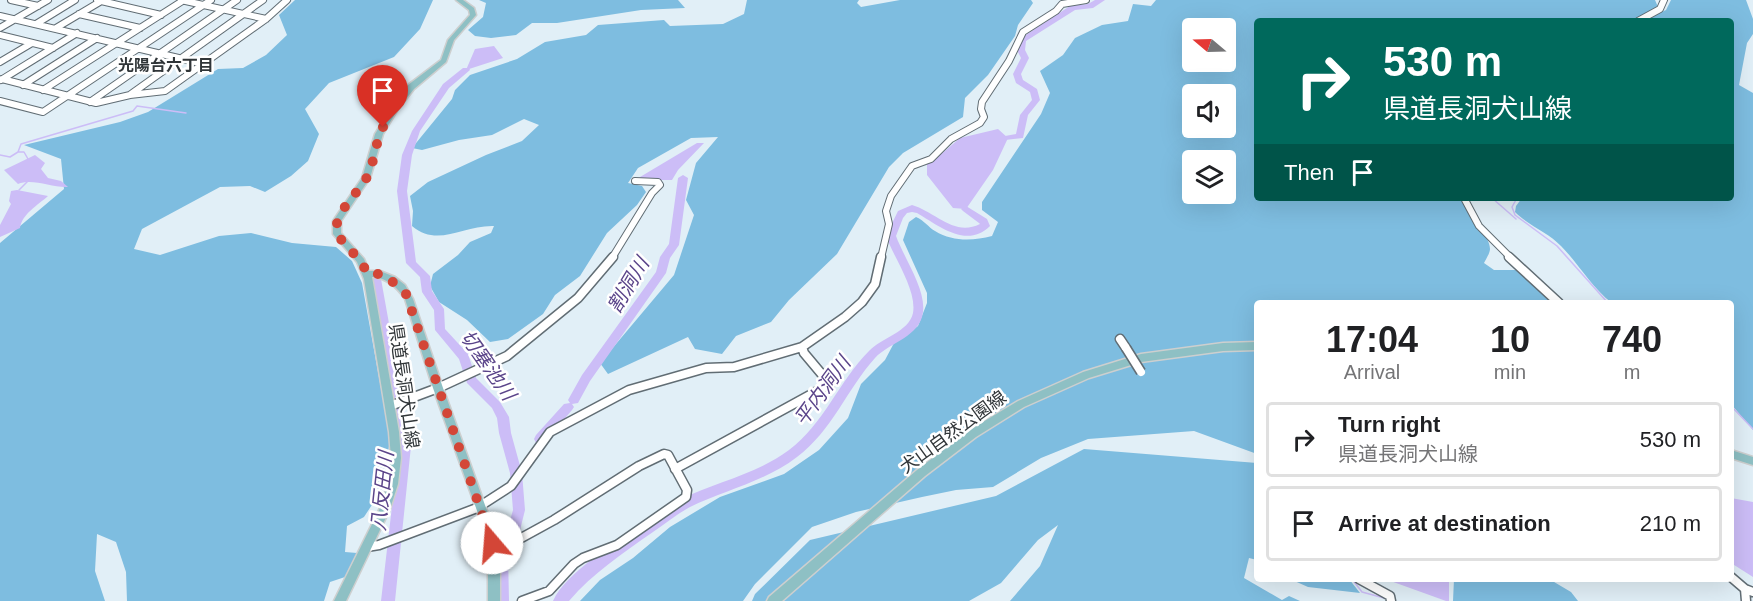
<!DOCTYPE html>
<html lang="en">
<head>
<meta charset="utf-8">
<style>
  :root { --surface:#fff; --page:#f6f6f6; --text:#202124; --muted:#757577; --line:#e0e0e0 }
  body { margin:0; font-family:Helvetica,"Noto Sans JP",sans-serif; background:var(--page); color:var(--text); height:100vh; display:flex; flex-direction:column; font-size:22px; white-space:nowrap }
  * { box-sizing:border-box; margin:0 }
  p { font-size:20px; color:var(--muted) }
  .icon { flex:none; width:33px; height:33px; fill:none; stroke:currentColor; stroke-width:2; stroke-linecap:round; stroke-linejoin:round }
  .map { position:relative; flex:1; overflow:hidden }
  .drawer { position:absolute; left:1254px; top:300px; width:480px; height:282px; display:flex; flex-direction:column; background:var(--surface); border-radius:6px; box-shadow:0 6px 24px #0002 }
  .drawer>* { flex:none }
  .hud { position:absolute; left:1254px; top:18px; width:480px; height:183px; border-radius:6px; box-shadow:0 6px 24px #0002; background:#00695c; color:#fff; overflow:hidden }
  .needle { width:39px; rotate:289deg }
  .fabs { position:absolute; left:1182px; top:18px; display:grid; gap:12px }
  .fabs a { display:grid; place-items:center; width:54px; height:54px; border-radius:6px; background:var(--surface); box-shadow:0 6px 24px #0002; font-size:30px }
  .pin { position:absolute; display:grid; place-items:center; width:51px; height:51px; color:#fff; margin:-62px -26px; border-radius:50% 50% 50% 0; rotate:-45deg; box-shadow:0 0 6px #0007 }
  .pin .icon { rotate:45deg }
  .me { position:absolute; width:66px; margin:-33px; rotate:342deg; stroke-linejoin:round; filter:drop-shadow(0 0 4px #0008) }
  .turn { display:flex; align-items:center; gap:21px; height:126px; padding:0 30px; font-size:27px }
  .turn .icon { width:78px; height:78px; stroke-width:2.5 }
  .turn b { display:block; font-size:42px; line-height:51px }
  .then { display:flex; align-items:center; height:57px; padding:0 30px; background:#0003; gap:12px; font-size:22px }
  .eta { display:flex; justify-content:space-evenly; align-items:center; height:102px; text-align:center }
  .eta b { font-size:36px; font-weight:800; line-height:42px }
  ul { padding:0; list-style:none }
  li { display:flex; align-items:center; gap:18px; height:75px; margin:0 12px 9px; padding:0 18px; border:3px solid var(--line); border-radius:6px }
  li div { flex:1 }
  li b { display:block; font-size:22px }
  li em { font-style:normal }
  .map>svg:first-child { display:block }
</style>
</head>
<body>
<div class="map">
<svg width="1753" height="601" viewBox="0 0 1753 601">
  <rect width="100%" height="100%" fill="#e1eff7"/>
  <path fill="#7ebde0" fill-rule="evenodd" d="M295,0H433L420,29L394,57L329,83L305,109L319,134L308,161L291,176L265,192L250,186L220,187L142,229L134,249L160,255L219,236L251,233L292,243L336,247L352,261L362,283L390,439L383,488L364,517L347,526L345,552L357,553L345,577L330,582L324,601H127L126,572L116,542L97,534L95,571L105,601H0V243L64,189L61,159L24,145L120,122L148,112L218,69L243,68L266,55L287,35L279,15Z
    M479,0H678L685,8L641,10L557,23H532L516,35L491,38L475,36L468,30L483,17L486,3Z
    M747,0H859L857,3L861,7L900,0H1031L1033,3L1018,25L1015,36L988,75L965,98L963,117L903,153L889,167L837,254L789,300L771,322L736,336L722,354L695,349L688,337L608,374L600,363L674,275L694,215L686,200L696,163L718,137L691,138L638,168L628,183L642,186L646,192L637,205L607,233L580,276L555,295L543,314L508,339L490,342L467,320L439,302L430,286L433,274L458,255L470,242L491,233L494,226C463,225 438,248 412,226L413,211L410,196L428,182L486,155L522,141L539,125L524,119L492,135L459,140L422,150L412,148L452,99L455,90L470,75L517,59L545,42L586,35L598,25L664,20L670,26L723,24L744,14Z
    M1156,0H1655L1658,7L1634,21H1257V198H1461C1468,213 1490,235 1490,249C1490,253 1486,259 1484,263L1494,270H1522L1556,303H1257V454L1194,431L1088,439L1041,458L993,487L956,490L922,497L856,512L812,527L755,584L743,601H580L600,580L633,558L670,527L720,497L784,474L819,450L848,418L861,384L885,360L894,343L918,326L927,303V293L903,240L909,222L916,217C925,221 928,227 935,231C953,242 973,241 992,236L998,222L982,210V202L1041,114L1050,93L1040,71L1063,55L1075,38L1102,25L1128,21L1133,4L1151,6ZM1192,28H1226V62H1192ZM1192,94H1226V128H1192ZM1192,160H1226V194H1192Z
    M1671,0H1746L1753,19V34L1747,43L1739,85L1753,93V430L1731,404V303H1612C1591,287 1579,264 1561,246C1548,232 1529,226 1515,212L1516,206L1522,198H1731V21H1642L1666,10Z
    M1084,449L1257,463V560L1249,558L1244,578L1282,600L1289,596L1300,601H1010L1040,566L1058,525L1038,540L1001,583L969,601H752L755,594L810,540L996,496Z
    M1290,579H1349L1360,593L1308,587Z
    M1454,579H1549L1571,592L1578,601H1453Z"/>
  <path fill="#ccbdf7" d="M494,46L503,58L466,70L475,49Z
    M998,129L1008,138L993,170L966,209L953,208L927,175V164L939,156L960,138Z
    M697,143H704L678,170L672,180H635Z
    M35,155L45,163L41,169L48,178L61,181L68,187C52,188 33,178 18,184L4,170Z
    M17,190L48,196C38,205 22,214 20,228L0,237V225L11,204L9,201L11,191Z
    M1731,498L1753,502V577L1731,563Z
    M1385,579H1449V601H1446Z"/>
  <g fill="none" stroke-linecap="round" stroke-linejoin="round">
    <path stroke="#ccbdf7" stroke-width="1.5" d="M18,152H24L28,159
      M0,155L10,157L18,152L21,144L133,111L137,106L186,113
      M19,190L28,181
      M1492,198L1516,219
      M1517,198L1512,207L1515,215L1557,246L1608,303
      M1731,406L1753,429
      M1352,579L1362,592L1384,598"/>
    <path fill="#ccbdf7" fill-rule="evenodd" d="M1095,0H1105L1093,8L1075,10L1026,41L1025,50L1029,58L1021,74L1023,80L1037,89L1040,100L1028,115L1023,138L1005,140V136L1016,134L1020,115L1032,100L1030,92L1016,83L1013,74L1021,58L1017,50L1018,40L1070,6L1088,4Z
      M463,68H469L470,70L449,88L420,131L412,155L407,191L416,262L430,276L432,291L444,309L445,329L468,354L476,378L500,402L509,417L511,433L522,473L525,510L520,530L511,544L508,554L509,601H495L496,554L500,538L508,528L513,510L510,473L499,433L497,418L492,408L467,383L459,359L435,330L434,310L422,292L420,277L406,263L397,191L402,155L412,131L443,84Z
      M683,175L688,178L679,245L670,258L666,273L590,381L578,403L572,404L574,407L572,410L544,443L540,444L536,443L534,439L536,435L564,404L570,403L568,400L582,375L656,272L660,257L669,244L678,178Z
      M912,205C936,212 954,237 980,224L979,223L963,211L961,209L963,207L966,206L987,219L990,226C967,249 939,226 917,213L912,212L907,213L903,218L896,236C904,258 926,289 923,312C920,337 890,342 875,358C847,389 832,431 797,457C766,481 725,490 690,507C677,514 665,524 653,532C623,553 593,573 569,601H553C566,572 617,542 643,525C655,517 668,506 681,499C716,482 757,474 789,450C824,424 839,381 869,351C881,338 909,332 913,313C917,290 894,258 886,236L898,211Z
      M376,275L381,279L411,446L395,601H381L399,446L371,279Z"/>
    <defs>
      <path id="minor-far1" d="M11,0L38,6
        M97,0L161,15
        M181,0L266,19
        M79,14L140,28
        M0,16L204,64
        M1638,21L1660,9L1664,0
        M36,24L75,0
        M0,28L48,0
        M56,28L103,0
        M0,35L53,48
        M0,62L32,43
        M2,79L96,103L130,95L165,91L266,19L287,0
        M1,80L77,33
        M23,85L97,38
        M43,90L184,0
        M131,94L263,0
        M0,101L43,112L211,0
        M90,102L237,0
        M1464,198L1479,226L1511,258
        M612,258L652,193L660,185L658,182L635,181
        M881,258L889,224L886,211L891,196L912,166L931,159L951,139L980,123L984,117L981,109L982,102L1009,61L1023,32L1056,11L1062,4L1086,0"/>
      <path id="minor" d="M1509,257L1559,303
        M1120,339L1126,348
        M390,406L438,388L507,356L578,298L613,257
        M675,469L830,384L804,353L802,347
        M367,547L379,545L477,508L511,486L550,432L629,390L706,368L734,367L802,347L845,317L862,302L875,284L881,257
        M494,553L554,520L639,466L664,454L668,455L687,490L686,497L617,545L583,558L574,564L549,591L522,601
        M1731,577L1745,589L1753,592
        M1359,579L1390,596L1391,601
        M1745,589L1746,601"/>
      <path id="major" d="M456,0H463L474,8L476,15L454,40L446,62L414,89L398,109L383,134L370,178L341,221V233L364,259L369,271H380L395,277L405,285L413,299L443,388L495,533L500,553V601H488V553L485,533L433,388L405,299C397,287 388,279 374,277H372L399,432L401,458L398,484L390,509L346,601H334L380,508L388,484L391,458L389,432L364,279L357,262L333,234V221L362,178L375,134L391,108L408,85L441,60L448,40L470,15L469,10Z
        M1257,342V350L1223,351L1141,362L1089,378L1024,407L976,437L925,476L782,601H767L769,597L917,470L968,431L1018,401L1083,372L1141,354L1223,343Z
        M1731,450L1753,457V465L1731,458Z"/>
    </defs>
    <use href="#minor-far1" stroke="#616d74" stroke-width="8"/>
    <use href="#minor" stroke="#616d74" stroke-width="11"/>
    <use href="#major" stroke="#cdcfcf" stroke-width="3"/>
    <use href="#minor-far1" stroke="#fff" stroke-width="6"/>
    <use href="#minor" stroke="#fff" stroke-width="8"/>
    <use href="#major" fill="#8ec0c4" fill-rule="evenodd"/>
    <defs>
      <path id="minor-bridge" d="M1126,348L1141,372"/>
    </defs>
    <use href="#minor-bridge" stroke="#616d74" stroke-width="11" stroke-linecap="butt"/>
    <use href="#minor-bridge" stroke="#fff" stroke-width="8"/>
  </g>
  <g fill="none" stroke-linecap="round" stroke-linejoin="round">
    <path stroke="#d34637" stroke-width="10" stroke-dasharray="0 18" d="M383,127C375,143 375,161 367,177C358,194 337,209 336,230C342,247 361,255 367,274H384L406,294L492,543"/>
  </g>
  <g text-anchor="middle" dominant-baseline="central" stroke-width="5" stroke-linejoin="round" paint-order="stroke">
    <g font-size="16" font-weight="bold" fill="#303538" stroke="#fff">
      <text x="166" y="65">光陽台六丁目</text>
    </g>
    <g font-size="18" fill="#303538" stroke="#fff">
      <text transform="translate(404 386) rotate(82)">県道長洞犬山線</text>
      <text transform="translate(953 432) rotate(-36)">犬山自然公園線</text>
    </g>
    <g font-size="20" font-style="italic" fill="#5b458a" stroke="#fff">
      <text transform="translate(628 285) rotate(-59)">割洞川</text>
      <text transform="translate(488 365) rotate(55)">切塞池川</text>
      <text transform="translate(822 391) rotate(-54)">平内洞川</text>
      <text transform="translate(382 491) rotate(-84)">八反田川</text>
    </g>
  </g>
</svg>
<div class="fabs">
<a><svg class="needle" viewBox="-14 -14 28 28"><path d="M0-13l5 13h-10z" fill="#e53935"/><path d="M0 13l5-13h-10z" fill="#757577"/></svg></a>
<a><svg class="icon" aria-label="sound" viewBox="0 0 24 24"><path d="M4 9h4l5-4v14l-5-4H4zM17 9q2 3 0 6"/></svg></a>
<a><svg class="icon" aria-label="layers" viewBox="0 0 24 24"><path d="M12 4l9 5-9 5-9-5zM3 14l9 5 9-5"/></svg></a>
</div>
<div class="pin" style="left:383px;top:127px;background:#d93025"><svg class="icon" aria-label="arrive" viewBox="0 0 24 24"><path d="M6 21V4h12l-3 4 3 4H6"/></svg></div>
<svg class="me" style="left:492px;top:543px" viewBox="-20 -20 40 40"><circle r="19" fill="#fff"/><path d="M0-13L10 11 0 6-10 11z" fill="#d34637"/></svg>
<div class="hud">
<div class="turn"><svg class="icon" aria-label="right" viewBox="0 0 24 24"><path d="M7 20v-9h11M14 6l5 5-5 5"/></svg><div><b>530 m</b>県道長洞犬山線</div></div>
<div class="then">Then<svg class="icon" aria-label="arrive" viewBox="0 0 24 24"><path d="M6 21V4h12l-3 4 3 4H6"/></svg></div>
</div>
<section class="drawer">
<div class="eta">
<div><b>17:04</b><p>Arrival</p></div>
<div><b>10</b><p>min</p></div>
<div><b>740</b><p>m</p></div>
</div>
<ul>
<li><svg class="icon" aria-label="right" viewBox="0 0 24 24"><path d="M7 20v-9h11M14 6l5 5-5 5"/></svg><div><b>Turn right</b><p>県道長洞犬山線</p></div><em>530 m</em></li>
<li><svg class="icon" aria-label="arrive" viewBox="0 0 24 24"><path d="M6 21V4h12l-3 4 3 4H6"/></svg><div><b>Arrive at destination</b></div><em>210 m</em></li>
</ul>
</section>
</div>
</body>
</html>
